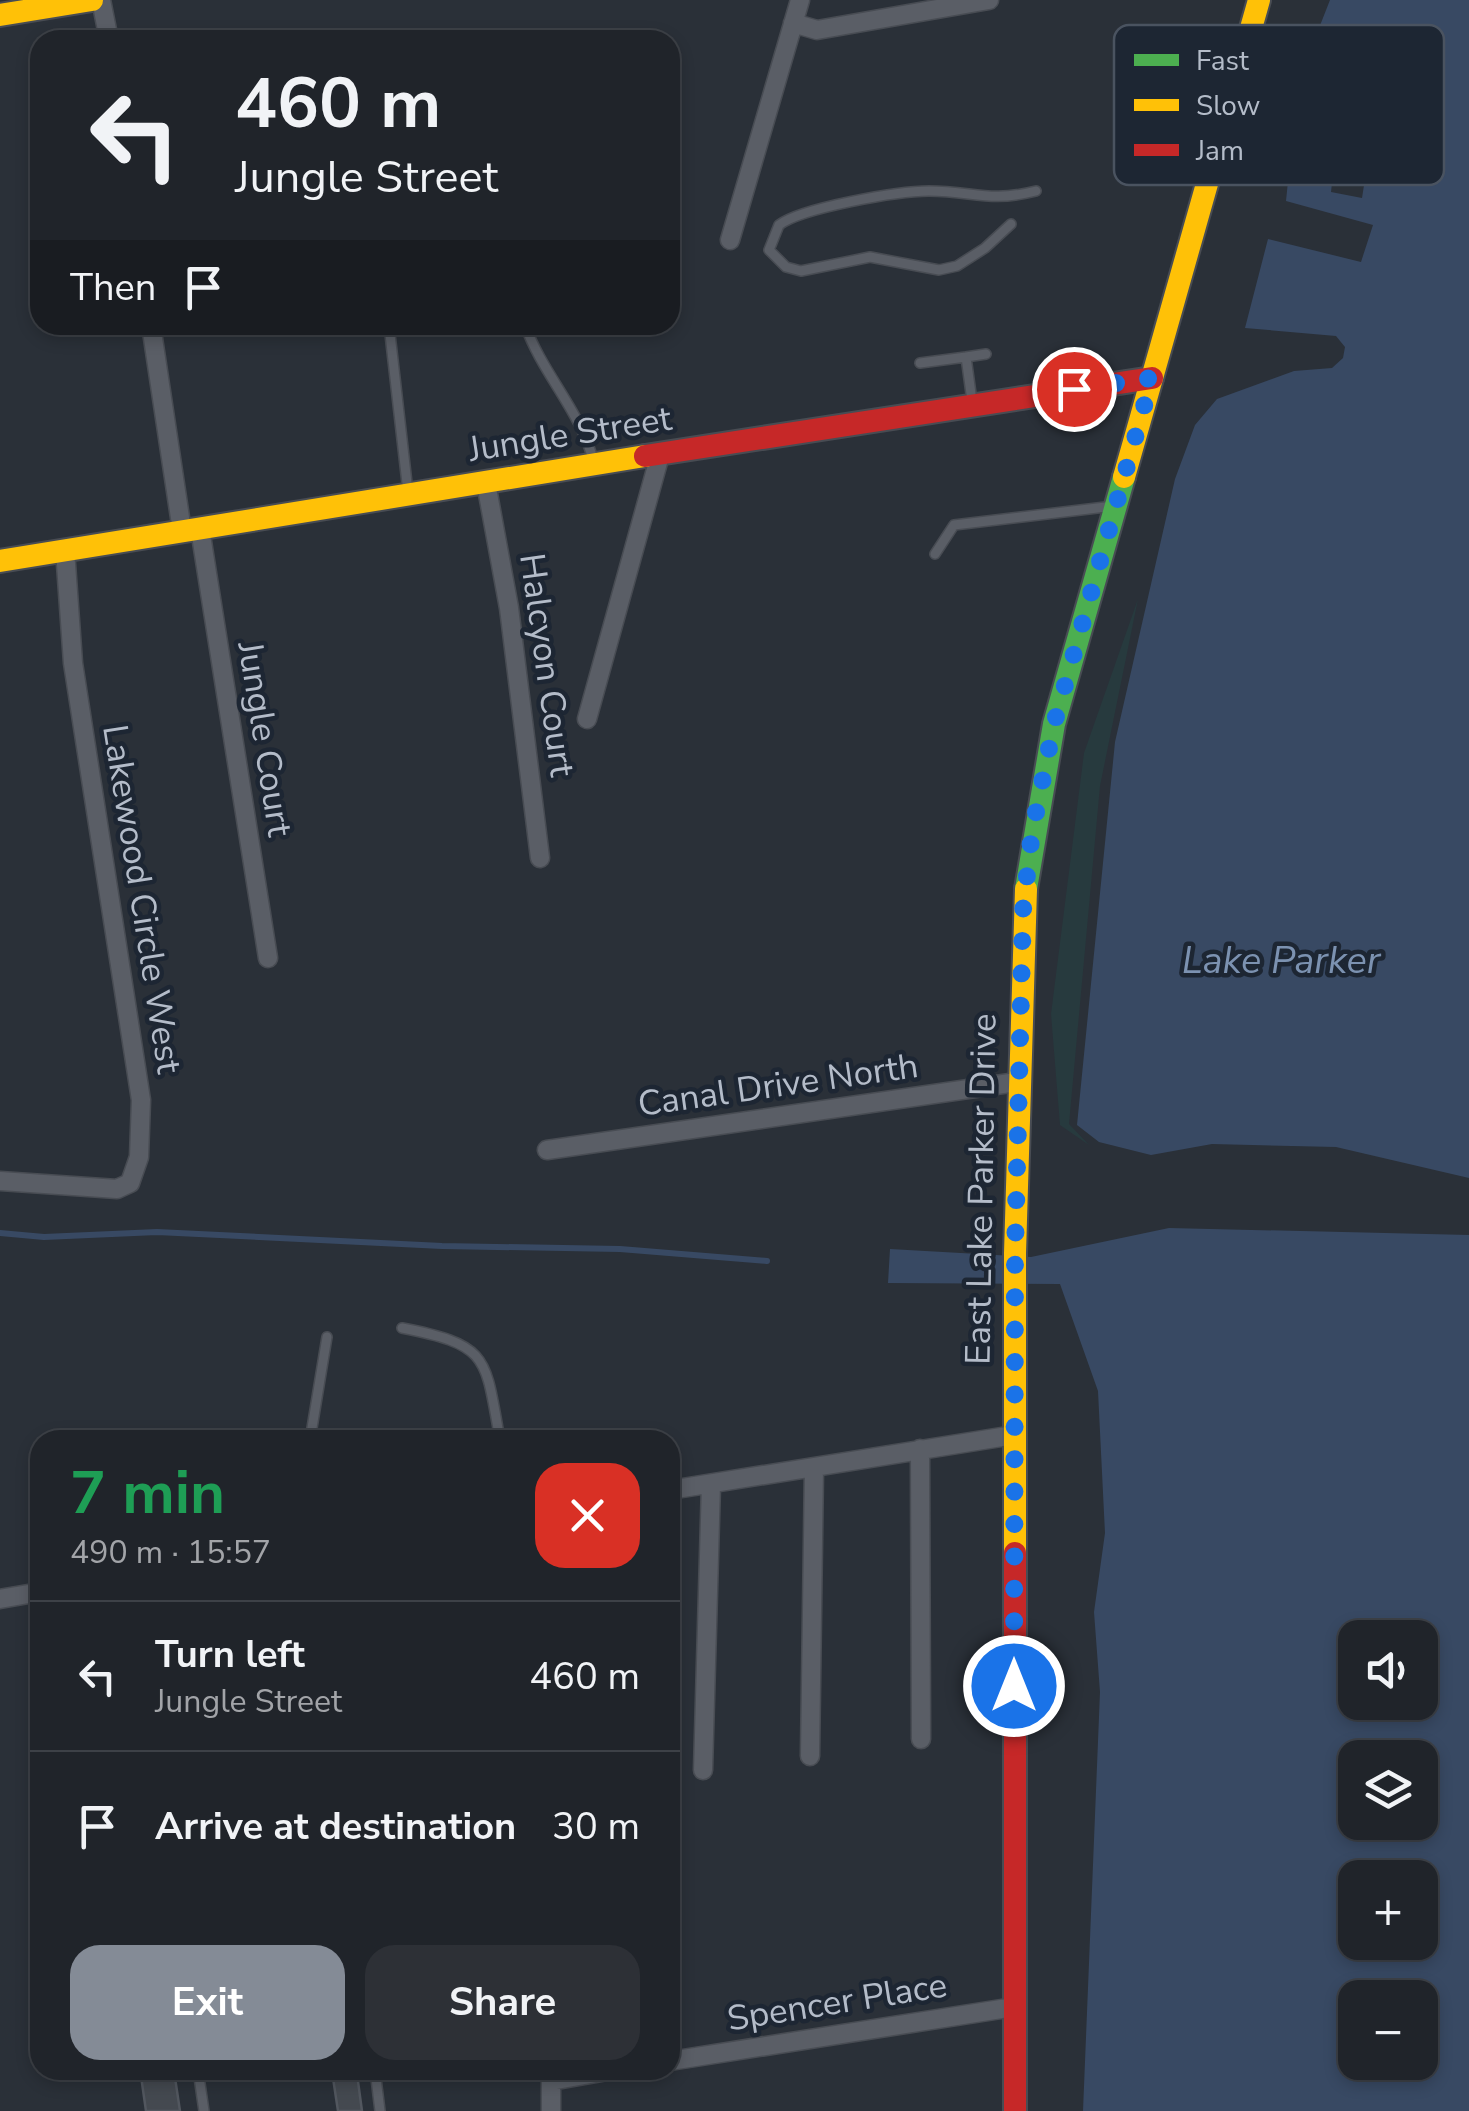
<!DOCTYPE html>
<html lang="en">
<head>
<meta charset="utf-8">
<style>
  :root { --surface:#20242a; --page:#2d3036; --text:#f1f3f6; --muted:#a2a4a8; --line:#3d4147; --accent:#848b96 }
  body { margin:0; font-family:"Nunito Sans",sans-serif; background:var(--page); color:var(--text); height:100vh; display:flex; flex-direction:column; font-size:38px; white-space:nowrap }
  * { box-sizing:border-box; margin:0 }
  p { font-size:32px; color:var(--muted) }
  .icon { flex:none; width:55px; height:55px; fill:none; stroke:currentColor; stroke-width:2; stroke-linecap:round; stroke-linejoin:round }
  .map { position:relative; flex:1; overflow:hidden }
  .side { position:absolute; left:30px; top:1430px; width:650px; height:650px; display:flex; flex-direction:column; background:var(--surface); border-radius:30px; box-shadow:0 5px 15px #0003,0 0 0 2px var(--line) }
  .side>* { flex:none }
  .banner { position:absolute; left:30px; top:30px; width:650px; height:305px; border-radius:30px; box-shadow:0 5px 15px #0003,0 0 0 2px var(--line); background:#20242a; color:var(--text); overflow:hidden }
  .controls { position:absolute; left:1338px; top:1620px; display:grid; gap:20px }
  .controls a { display:grid; place-items:center; width:100px; height:100px; border-radius:20px; background:var(--surface); box-shadow:0 5px 15px #0003,0 0 0 2px var(--line); font-size:50px }
  .pin { position:absolute; display:grid; place-items:center; width:85px; height:85px; color:#fff; margin:-42px; border:5px solid #fff; border-radius:50%; box-shadow:0 2px 10px #0007 }
  .me { position:absolute; width:110px; margin:-55px; rotate:0deg; stroke-linejoin:round; filter:drop-shadow(0 0 8px #0008) }
  .turn { display:flex; align-items:center; gap:35px; height:210px; padding:0 40px; font-size:45px }
  .turn .icon { width:130px; height:130px; stroke-width:2.5 }
  .turn b { display:block; font-size:70px; line-height:85px }
  .then { display:flex; align-items:center; height:95px; padding:0 40px; background:#0003; gap:20px; font-size:38px }
  .round { display:grid; place-items:center; flex:none; width:105px; height:105px; border-radius:30px; background:var(--page) }
  .overview { display:flex; align-items:center; justify-content:space-between; height:170px; padding:0 40px }
  h1 { font-size:60px; font-weight:700; line-height:75px; color:#1e9e55 }
  .button { display:flex; gap:20px; margin-top:auto; padding:20px 40px }
  .button a { flex:1; height:115px; border-radius:30px; background:var(--accent); color:#fff; font-size:40px; font-weight:700; line-height:115px; text-align:center }
  .button a+a { background:var(--page); color:var(--text) }
  ul { padding:0; list-style:none }
  li { display:flex; align-items:center; gap:30px; height:150px; padding:0 40px; border-top:2px solid var(--line) }
  li div { flex:1 }
  li b { display:block; font-size:38px }
  li em { font-style:normal }
  .map>svg:first-child { display:block }
</style>
</head>
<body>
<div class="map">
<svg width="1469" height="2111" viewBox="0 0 1469 2111">
  <rect width="100%" height="100%" fill="#2a3038"/>
  <path fill="#273a3e" d="M1138,599L1100,786L1069,1124L1089,1145L1060,1125L1051,1014L1084,753Z"/>
  <path fill="#384963" fill-rule="evenodd" d="M1330,0H1469V1178L1336,1147L1212,1144L1151,1155L1099,1142L1077,1125L1115,742L1175,479L1195,425L1217,399L1294,371L1332,368L1343,358L1345,347L1336,336L1245,328L1268,239L1361,262L1373,225L1286,201L1295,112L1339,119L1331,192L1362,198L1380,83L1299,62L1310,51Z
    M1169,1228L1469,1235V2111H1083L1100,1692L1094,1612L1105,1533L1098,1391L1060,1284L888,1283L890,1249L1031,1257ZM1355,1638H1420V1702H1355ZM1355,1758H1420V1822H1355ZM1355,1878H1420V1942H1355ZM1355,1998H1420V2062H1355Z"/>
  <g fill="none" stroke-linecap="round" stroke-linejoin="round">
    <path stroke="#384963" stroke-width="6" d="M0,1233L44,1237L157,1232L442,1246L620,1249L767,1261"/>
  </g>
  <path fill="#444950" stroke="#52575f" stroke-width="2.5" d="M174,2071L180,2111H146L141,2076Z
    M357,2074L362,2111H338L333,2078Z"/>
  <g fill="none" stroke-linecap="round" stroke-linejoin="round">
    <defs>
      <path id="lane" d="M1011,224L985,248L957,266L939,270L870,257L801,271L786,267L769,250L779,225C801,208 898,191 929,191C974,191 988,203 1036,191
        M525,325C543,375 581,411 594,463
        M390,334L408,492
        M966,357L986,354
        M920,363L966,357L972,401
        M935,554L954,525L1114,506
        M402,1328C490,1345 485,1357 500,1440
        M310,1440L327,1337
        M198,2070L204,2111
        M375,2070L380,2111"/>
      <path id="street" d="M101,0L109,40
        M793,23L817,30L989,0
        M730,240L800,0
        M151,325L182,531
        M486,483L509,608L540,858
        M200,529L268,958
        M587,719L660,455
        M547,1150L1017,1082
        M0,1181L117,1189L130,1183L139,1157L141,1100L73,663L65,550
        M920,1449L921,1739
        M670,1490L1014,1435
        M0,1599L40,1592
        M810,1756L814,1467
        M703,1770L711,1484
        M670,2061L1014,2007
        M551,2111V2081L613,2070"/>
      <path id="fast" d="M1026,889L1054,724L1124,477"/>
      <path id="slow" d="M0,15L92,0
        M1124,477L1259,0
        M0,561L645,456
        M1015,1553V1253L1026,889"/>
      <path id="jam" d="M645,456L1152,378
        M1015,1553V2111"/>
    </defs>
    <use href="#lane" stroke="#484c53" stroke-width="12"/>
    <use href="#street" stroke="#484c53" stroke-width="21"/>
    <use href="#fast" stroke="#484c53" stroke-width="26"/>
    <use href="#slow" stroke="#484c53" stroke-width="26"/>
    <use href="#jam" stroke="#484c53" stroke-width="26"/>
    <use href="#lane" stroke="#5a5e66" stroke-width="9"/>
    <use href="#street" stroke="#5a5e66" stroke-width="18"/>
    <use href="#fast" stroke="#4caf50" stroke-width="22"/>
    <use href="#slow" stroke="#ffc107" stroke-width="22"/>
    <use href="#jam" stroke="#c62828" stroke-width="22"/>
  </g>
  <g fill="none" stroke-linecap="round" stroke-linejoin="round">
    <path stroke="#1a73e8" stroke-width="18" stroke-dasharray="0 32.4" d="M1014,1686L1015,1253L1023,910L1032,832L1054,724L1152,378L1074,389"/>
  </g>
  <g text-anchor="middle" dominant-baseline="central" stroke-width="9" stroke-linejoin="round" paint-order="stroke">
    <g font-size="35" fill="#b4bcc9" stroke="#1d2633">
      <text transform="translate(570 434) rotate(-9)">Jungle Street</text>
      <text transform="translate(547 665) rotate(82)">Halcyon Court</text>
      <text transform="translate(265 739) rotate(81)">Jungle Court</text>
      <text transform="translate(142 899) rotate(81)">Lakewood Circle West</text>
      <text transform="translate(778 1085) rotate(-8)">Canal Drive North</text>
      <text transform="translate(981 1189) rotate(-89)">East Lake Parker Drive</text>
      <text transform="translate(837 2002) rotate(-9)">Spencer Place</text>
    </g>
    <g font-size="38" font-style="italic" fill="#7c92b1" stroke="#1d2633">
      <text x="1281" y="960">Lake Parker</text>
    </g>
  </g>
  <rect x="1114" y="25" width="330" height="160" rx="15" fill="#1d2633" stroke="#4a5360" stroke-width="2.5"/>
  <rect x="1134" y="54" width="45" height="12" fill="#4caf50"/>
  <rect x="1134" y="99" width="45" height="12" fill="#ffc107"/>
  <rect x="1134" y="144" width="45" height="12" fill="#c62828"/>
  <g font-size="28" fill="#b4bcc9">
    <text x="1196" y="70">Fast</text>
    <text x="1196" y="115">Slow</text>
    <text x="1196" y="160">Jam</text>
  </g>
</svg>
<div class="controls">
<a><svg class="icon" aria-label="sound" viewBox="0 0 24 24"><path d="M4 9h4l5-4v14l-5-4H4zM17 9q2 3 0 6"/></svg></a>
<a><svg class="icon" aria-label="layers" viewBox="0 0 24 24"><path d="M12 4l9 5-9 5-9-5zM3 14l9 5 9-5"/></svg></a>
<a>+</a>
<a>−</a>
</div>
<div class="pin" style="left:1074px;top:389px;background:#d93025"><svg class="icon" aria-label="arrive" viewBox="0 0 24 24"><path d="M6 21V4h12l-3 4 3 4H6"/></svg></div>
<svg class="me" style="left:1014px;top:1686px" viewBox="-20 -20 40 40"><circle r="17" fill="#1a73e8" stroke="#fff" stroke-width="3"/><path d="M0-11L8 9 0 5-8 9z" fill="#fff"/></svg>
<div class="banner">
<div class="turn"><svg class="icon" aria-label="left" viewBox="0 0 24 24"><path d="M17 20v-9H6M10 6l-5 5 5 5"/></svg><div><b>460 m</b>Jungle Street</div></div>
<div class="then">Then<svg class="icon" aria-label="arrive" viewBox="0 0 24 24"><path d="M6 21V4h12l-3 4 3 4H6"/></svg></div>
</div>
<section class="side">
<div class="overview"><div><h1>7 min</h1><p>490 m · 15:57</p></div><a class="round" style="background:#d93025;color:#fff"><svg class="icon" aria-label="close" viewBox="0 0 24 24"><path d="M6 6l12 12M18 6L6 18"/></svg></a></div>
<ul>
<li><svg class="icon" aria-label="left" viewBox="0 0 24 24"><path d="M17 20v-9H6M10 6l-5 5 5 5"/></svg><div><b>Turn left</b><p>Jungle Street</p></div><em>460 m</em></li>
<li><svg class="icon" aria-label="arrive" viewBox="0 0 24 24"><path d="M6 21V4h12l-3 4 3 4H6"/></svg><div><b>Arrive at destination</b></div><em>30 m</em></li>
</ul>
<div class="button"><a>Exit</a><a>Share</a></div>
</section>
</div>
</body>
</html>
